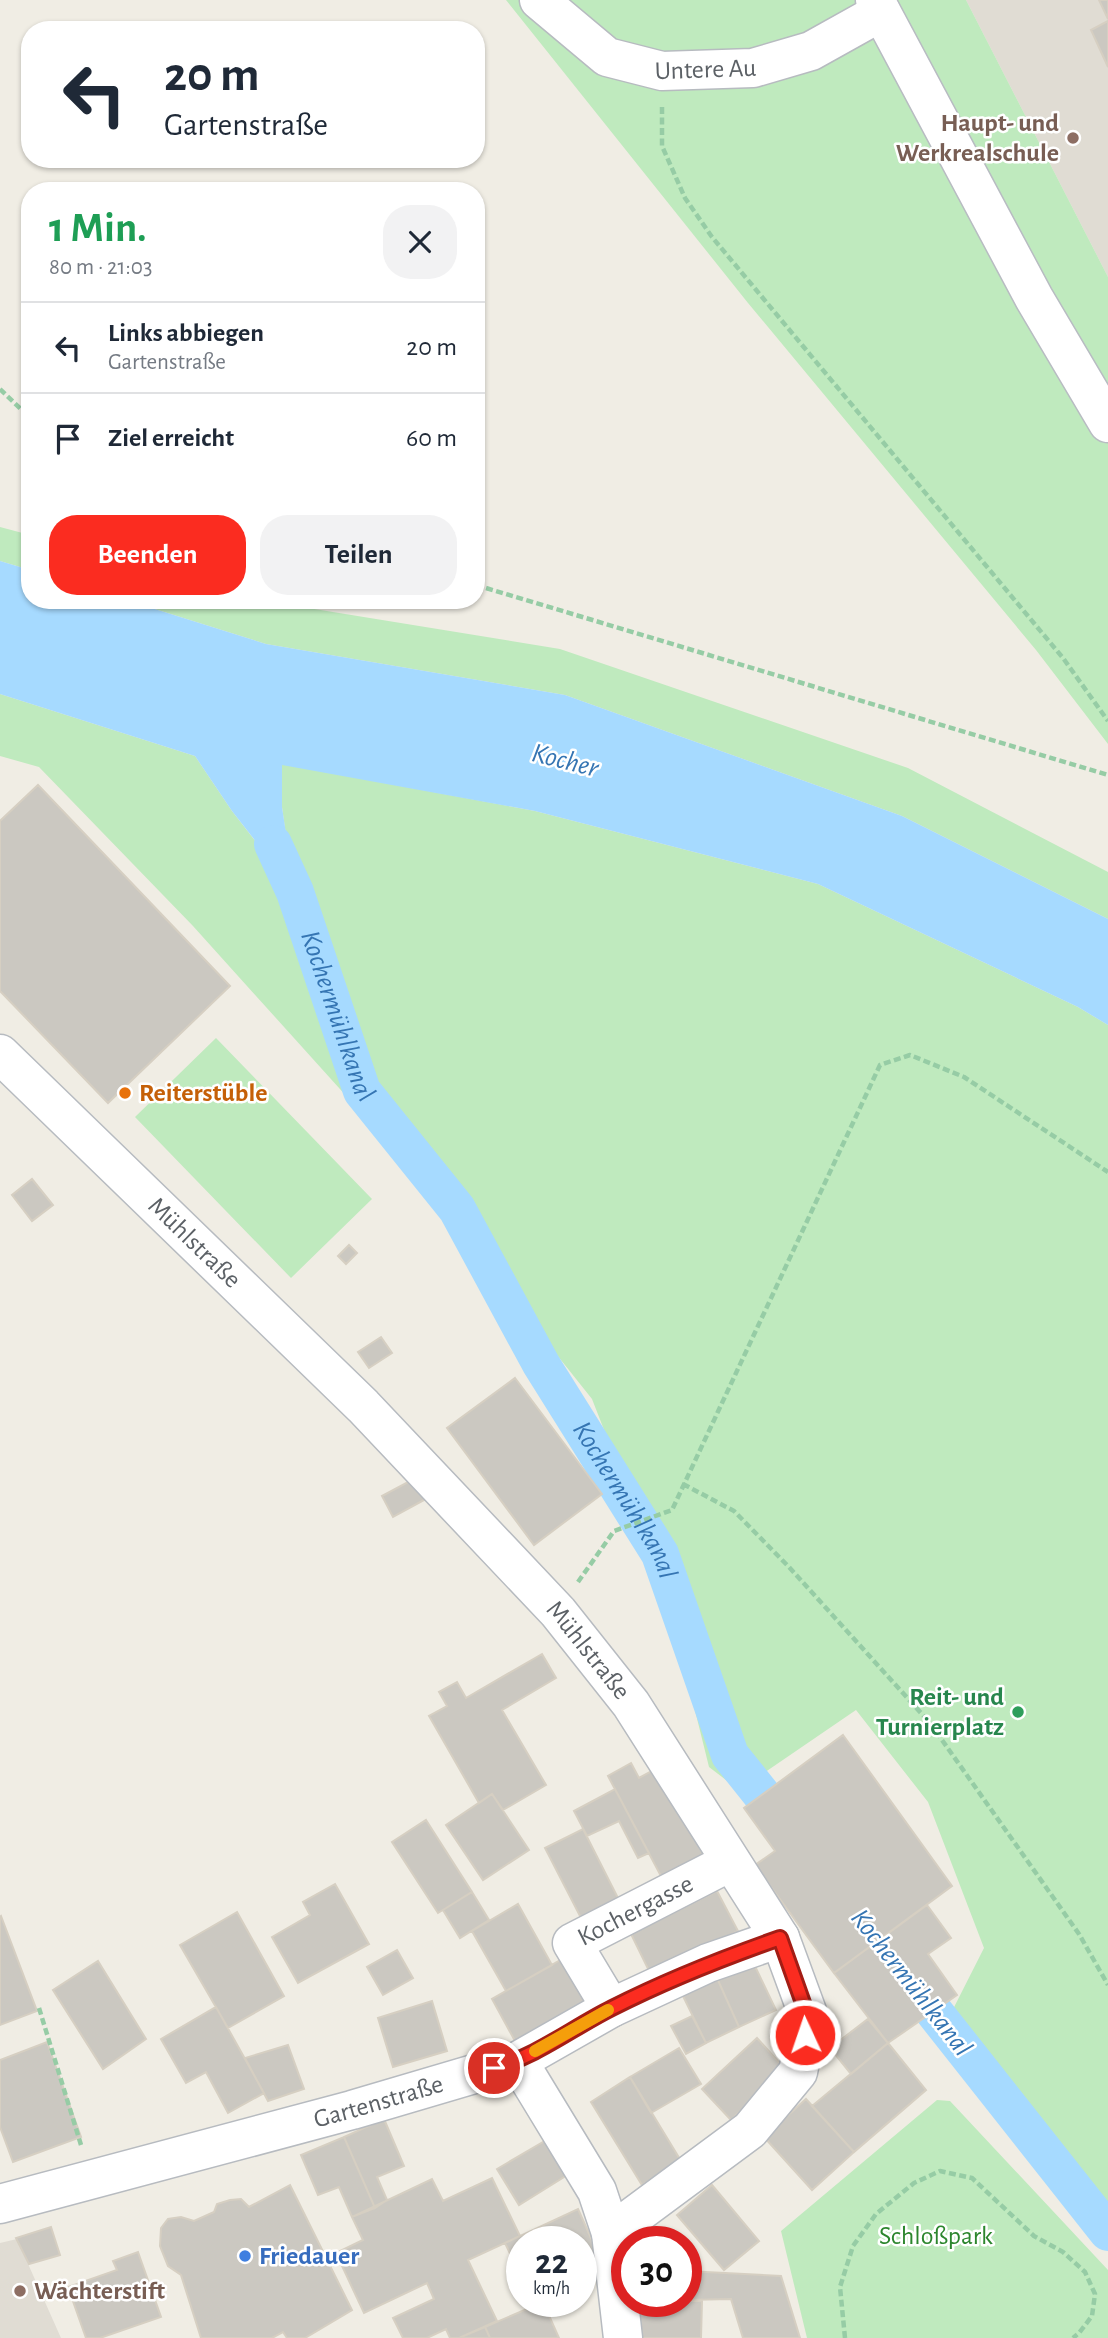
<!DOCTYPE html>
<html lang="de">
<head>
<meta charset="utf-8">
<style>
  :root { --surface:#fff; --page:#f2f2f3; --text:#1f2937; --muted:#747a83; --line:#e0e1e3; --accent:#fb2c20 }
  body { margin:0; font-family:"Alegreya Sans",sans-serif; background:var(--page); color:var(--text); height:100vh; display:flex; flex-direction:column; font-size:26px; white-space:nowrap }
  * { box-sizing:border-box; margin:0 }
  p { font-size:23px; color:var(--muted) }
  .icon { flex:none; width:38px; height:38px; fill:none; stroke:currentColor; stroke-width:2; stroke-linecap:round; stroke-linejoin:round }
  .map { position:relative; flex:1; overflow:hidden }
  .details { position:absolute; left:21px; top:182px; width:464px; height:427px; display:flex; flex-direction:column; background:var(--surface); border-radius:28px; box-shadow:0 2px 5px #0004 }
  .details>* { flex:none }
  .hud { position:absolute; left:21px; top:21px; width:464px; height:147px; border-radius:28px; box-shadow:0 2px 5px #0004; background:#fff; color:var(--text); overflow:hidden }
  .speed { position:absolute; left:506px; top:2226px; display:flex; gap:14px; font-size:35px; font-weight:700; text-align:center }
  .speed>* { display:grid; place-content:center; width:91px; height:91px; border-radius:50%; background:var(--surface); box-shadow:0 2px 5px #0004; line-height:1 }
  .speed small { font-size:18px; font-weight:400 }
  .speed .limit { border:10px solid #d22; background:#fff; color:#111 }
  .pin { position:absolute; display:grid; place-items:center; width:60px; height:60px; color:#fff; margin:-30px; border:4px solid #fff; border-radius:50%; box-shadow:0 2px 7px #0007 }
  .me { position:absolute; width:77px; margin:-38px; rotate:357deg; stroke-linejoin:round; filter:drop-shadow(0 0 5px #0008) }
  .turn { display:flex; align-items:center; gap:24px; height:147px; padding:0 28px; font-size:32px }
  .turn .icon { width:91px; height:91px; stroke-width:2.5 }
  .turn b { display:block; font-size:49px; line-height:60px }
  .round { display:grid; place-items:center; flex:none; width:74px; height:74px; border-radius:28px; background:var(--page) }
  .overview { display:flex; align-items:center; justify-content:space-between; height:119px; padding:0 28px }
  h1 { font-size:42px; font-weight:700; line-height:52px; color:#1e9e55 }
  .action { display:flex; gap:14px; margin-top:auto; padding:14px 28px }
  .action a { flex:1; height:80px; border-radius:28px; background:var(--accent); color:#fff; font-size:28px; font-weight:700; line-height:80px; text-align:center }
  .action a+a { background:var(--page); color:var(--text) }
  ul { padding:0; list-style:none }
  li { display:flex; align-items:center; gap:21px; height:91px; padding:0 28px; border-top:2px solid var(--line) }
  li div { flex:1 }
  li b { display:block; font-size:26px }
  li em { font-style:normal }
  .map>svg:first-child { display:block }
</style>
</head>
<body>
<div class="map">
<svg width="1108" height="2338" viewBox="0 0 1108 2338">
  <rect width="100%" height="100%" fill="#f0ede4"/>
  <path fill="#e0dcd3" d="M966,0H1108V277Z
    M17,2239L61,2338H0V2243Z"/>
  <path fill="#bfeabe" d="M506,0H966L1108,277V744L1036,650L748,303Z
    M0,527L30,535V570L0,561Z
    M126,600H259L560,649L908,768L1108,872V919L902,816L565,695L266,644Z
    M0,694L195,756L232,811L294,891L282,807V764L535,811L818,884L1078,1007L1108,1025V2216L944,2027L984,1948L928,1802L856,1710L739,1790L709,1767L663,1581L592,1399L385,1139L193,926L39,767L0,756Z
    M216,1038L372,1199L291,1278L135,1117Z
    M937,2100L950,2101L1108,2270V2338H807L781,2231Z"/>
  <path fill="#a6daff" d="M0,561L30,570V600H126L266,644L565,695L902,816L1108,919V1025L1078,1007L818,884L535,811L282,765V807L295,892L232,811L195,756L0,694Z"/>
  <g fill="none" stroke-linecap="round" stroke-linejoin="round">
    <g stroke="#a6daff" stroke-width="38">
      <path id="s1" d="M273,844L295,892L362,1091L457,1209L541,1364L660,1554L730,1755L794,1835"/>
      <path d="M901,1970L1108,2232"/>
    </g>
  </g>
  <path fill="#cbc8c1" stroke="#d6cfc2" stroke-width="2" d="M1099,0H1108V19Z
    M1108,21V67L1091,30Z
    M38,785L230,986L108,1103L0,991V821Z
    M32,1179L53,1205L32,1221L12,1195Z
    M349,1245L357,1253L346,1264L338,1256Z
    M381,1337L392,1353L369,1368L358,1352Z
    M515,1378L602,1494L534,1545L447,1428Z
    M423,1474L435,1494L393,1517L382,1496Z
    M542,1654L556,1678L502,1710L546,1785L503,1810L492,1794L479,1803L429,1716L447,1706L439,1692L457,1682L466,1698Z
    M843,1735L952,1886L834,1973L755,1865L775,1851L744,1808Z
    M631,1763L639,1778L659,1767L706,1857L663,1880L608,1776Z
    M615,1789L649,1853L638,1858L619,1821L587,1836L574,1811Z
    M492,1794L529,1850L483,1880L446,1825Z
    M426,1820L472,1892L438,1913L392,1842Z
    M583,1829L618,1898L581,1918L545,1848Z
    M335,1884L369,1944L298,1983L272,1937L310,1915L303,1902Z
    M717,1891L738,1931L651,1975L631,1934Z
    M472,1892L489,1920L460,1938L443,1910Z
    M518,1904L552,1965L506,1991L472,1931Z
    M927,1905L951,1938L928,1954L957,1995L888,2043L834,1973Z
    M237,1912L284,1996L228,2028L180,1945Z
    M1,1916L37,2011L0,2025V1917Z
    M397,1950L413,1978L383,1995L367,1967Z
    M569,1955L593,1997L515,2041L492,1999Z
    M98,1961L146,2039L103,2069L53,1990Z
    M753,1962L776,2010L739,2027L717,1978Z
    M717,1978L739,2027L706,2043L682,1994Z
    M432,2001L447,2051L393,2067L378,2018Z
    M216,2007L264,2093L228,2113L206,2072L186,2083L161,2039Z
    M692,2016L706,2043L686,2054L671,2026Z
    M868,2019L888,2043L851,2074L830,2048Z
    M757,2038L785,2069L731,2120L702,2089Z
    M47,2042L81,2137L13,2162L0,2127V2060Z
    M888,2043L926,2090L854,2152L812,2106Z
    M288,2045L304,2089L268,2101L245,2058Z
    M679,2048L701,2084L651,2113L630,2077Z
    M630,2077L681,2161L642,2185L591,2102Z
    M806,2099L854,2152L812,2190L764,2137Z
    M384,2119L404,2166L377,2177L387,2200L375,2208L344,2137Z
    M344,2137L375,2208L352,2217L339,2187L318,2195L301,2155Z
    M548,2139L569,2174L519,2205L497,2169Z
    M492,2178L520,2236L468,2260L497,2321L459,2338H450L446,2329L427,2338H403L393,2318L434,2299L427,2283L364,2313L336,2253L363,2240L352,2217L432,2179L443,2201Z
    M290,2185L352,2310L305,2338H287L283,2332L272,2338H201L181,2275L168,2266L160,2246L161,2228L168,2219L181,2217L194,2221L214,2212L217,2204L230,2200L241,2199L249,2207Z
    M712,2185L759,2241L724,2270L677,2215Z
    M578,2209L599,2256L581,2264V2242H522V2279L505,2243Z
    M51,2227L60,2255L29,2264L16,2238Z
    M138,2252L161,2317L100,2338H86L68,2287L117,2270L113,2261Z
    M686,2271L781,2276L800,2338H743L731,2299L686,2300Z
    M628,2301H702L701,2338H627Z
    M543,2302L559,2338H490L485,2327Z
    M485,2327L490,2338H459Z"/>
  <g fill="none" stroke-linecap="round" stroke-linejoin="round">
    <defs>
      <g id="street">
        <path id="s2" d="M539,0L607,57L662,71L753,68L811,51L881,12"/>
        <path id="s3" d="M0,1054L363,1406L558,1612L631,1704L780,1938L809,2017L798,2072L750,2130L611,2233L623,2338"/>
        <path id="s4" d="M611,2008L572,1943L730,1862"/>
        <path d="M518,2061L597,2191L611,2233"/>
        <path id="s5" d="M0,2204L352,2110L518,2061L611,2008L708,1963L780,1938"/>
      </g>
      <path id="secondary" d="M875,0L1034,298L1108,423"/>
    </defs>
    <use href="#street" stroke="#b7bbc0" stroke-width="41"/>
    <use href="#secondary" stroke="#b8bcc2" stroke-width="41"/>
    <path stroke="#96cca5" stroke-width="4.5" stroke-dasharray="7 3.5" stroke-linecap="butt" d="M662,107V146L685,198L712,237L1063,658L1108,721
      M0,389L30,418
      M476,585L1108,775
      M683,1484L734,1511L789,1567L930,1723L1079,1934L1108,1985
      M578,1582L614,1531L672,1510L880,1065L910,1055L964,1077L1108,1172
      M39,2008L81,2145
      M845,2338L840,2287L853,2246L876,2214L914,2183L940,2171L972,2178L1034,2236L1063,2252L1085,2272L1095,2294L1092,2316L1079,2333L1073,2338"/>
    <use href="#street" stroke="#fff" stroke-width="38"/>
    <use href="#secondary" stroke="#fff" stroke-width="38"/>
  </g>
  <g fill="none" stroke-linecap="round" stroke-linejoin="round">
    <defs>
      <path id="route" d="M494,2068C537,2056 572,2028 612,2008C667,1980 723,1958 780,1938L808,2017L805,2035"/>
    </defs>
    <use href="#route" stroke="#a31d15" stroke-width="18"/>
    <use href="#route" stroke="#fb2c20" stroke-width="12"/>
    <path stroke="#f59e0b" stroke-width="12" d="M535,2051L608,2010"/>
  </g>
  <g fill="#8d6e63" stroke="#fff" stroke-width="2.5">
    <circle cx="1073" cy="138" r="7"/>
    <circle cx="20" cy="2291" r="7"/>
  </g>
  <circle fill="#e8710a" stroke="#fff" stroke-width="2.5" cx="125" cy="1093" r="7"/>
  <circle fill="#2e9e5b" stroke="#fff" stroke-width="2.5" cx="1018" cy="1712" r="7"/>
  <circle fill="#3f7fe0" stroke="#fff" stroke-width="2.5" cx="245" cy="2256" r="7"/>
  <g text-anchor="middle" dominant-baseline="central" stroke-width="5" stroke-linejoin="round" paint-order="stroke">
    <g font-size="26" fill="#5c6166" stroke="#fff">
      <text stroke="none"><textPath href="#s2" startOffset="189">Untere Au</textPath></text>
      <text stroke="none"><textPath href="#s3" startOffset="271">Mühlstraße</textPath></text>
      <text stroke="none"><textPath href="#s3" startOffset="838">Mühlstraße</textPath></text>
      <text stroke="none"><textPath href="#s4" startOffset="147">Kochergasse</textPath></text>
      <text stroke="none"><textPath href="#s5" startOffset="392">Gartenstraße</textPath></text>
    </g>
    <g font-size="26" font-weight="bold" fill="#785e54" stroke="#fff" text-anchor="end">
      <text x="1059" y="123">Haupt- und<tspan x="1059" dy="30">Werkrealschule</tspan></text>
      <text x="34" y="2291" text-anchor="start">Wächterstift</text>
    </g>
    <g font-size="26" font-weight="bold" fill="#c56008" stroke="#fff" text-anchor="start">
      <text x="139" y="1093">Reiterstüble</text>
    </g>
    <g font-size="26" font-weight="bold" fill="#27864d" stroke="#fff" text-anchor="end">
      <text x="1004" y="1697">Reit- und<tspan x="1004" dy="30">Turnierplatz</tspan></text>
    </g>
    <g font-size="26" fill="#2c862e" stroke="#fff">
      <text x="936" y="2236">Schloßpark</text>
    </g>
    <g font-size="26" font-weight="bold" fill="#366cbe" stroke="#fff" text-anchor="start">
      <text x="259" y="2256">Friedauer</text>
    </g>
    <g font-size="28" font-style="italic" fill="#3575b3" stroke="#fff">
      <text transform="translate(565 761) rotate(14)">Kocher</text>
      <text stroke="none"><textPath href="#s1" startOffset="184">Kochermühlkanal</textPath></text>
      <text stroke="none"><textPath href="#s1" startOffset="751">Kochermühlkanal</textPath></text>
      <text transform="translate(911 1983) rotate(52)">Kochermühlkanal</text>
    </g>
  </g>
</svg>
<div class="speed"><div>22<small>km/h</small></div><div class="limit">30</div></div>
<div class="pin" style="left:494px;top:2068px;background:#d93025"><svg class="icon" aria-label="arrive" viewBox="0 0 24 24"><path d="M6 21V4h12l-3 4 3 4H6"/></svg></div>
<svg class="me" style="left:805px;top:2035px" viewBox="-20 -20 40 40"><circle r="17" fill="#fb2c20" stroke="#fff" stroke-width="3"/><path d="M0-11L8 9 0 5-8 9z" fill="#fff"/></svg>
<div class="hud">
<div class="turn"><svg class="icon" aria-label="left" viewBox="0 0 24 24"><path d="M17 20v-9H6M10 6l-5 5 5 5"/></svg><div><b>20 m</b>Gartenstraße</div></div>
</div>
<section class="details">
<div class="overview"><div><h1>1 Min.</h1><p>80 m · 21:03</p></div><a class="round"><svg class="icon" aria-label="close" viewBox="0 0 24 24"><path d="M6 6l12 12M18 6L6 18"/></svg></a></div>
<ul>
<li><svg class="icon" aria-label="left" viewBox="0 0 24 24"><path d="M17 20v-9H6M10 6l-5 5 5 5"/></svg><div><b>Links abbiegen</b><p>Gartenstraße</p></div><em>20 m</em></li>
<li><svg class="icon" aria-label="arrive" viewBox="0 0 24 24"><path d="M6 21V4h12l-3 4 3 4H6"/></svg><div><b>Ziel erreicht</b></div><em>60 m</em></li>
</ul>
<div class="action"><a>Beenden</a><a>Teilen</a></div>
</section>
</div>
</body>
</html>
